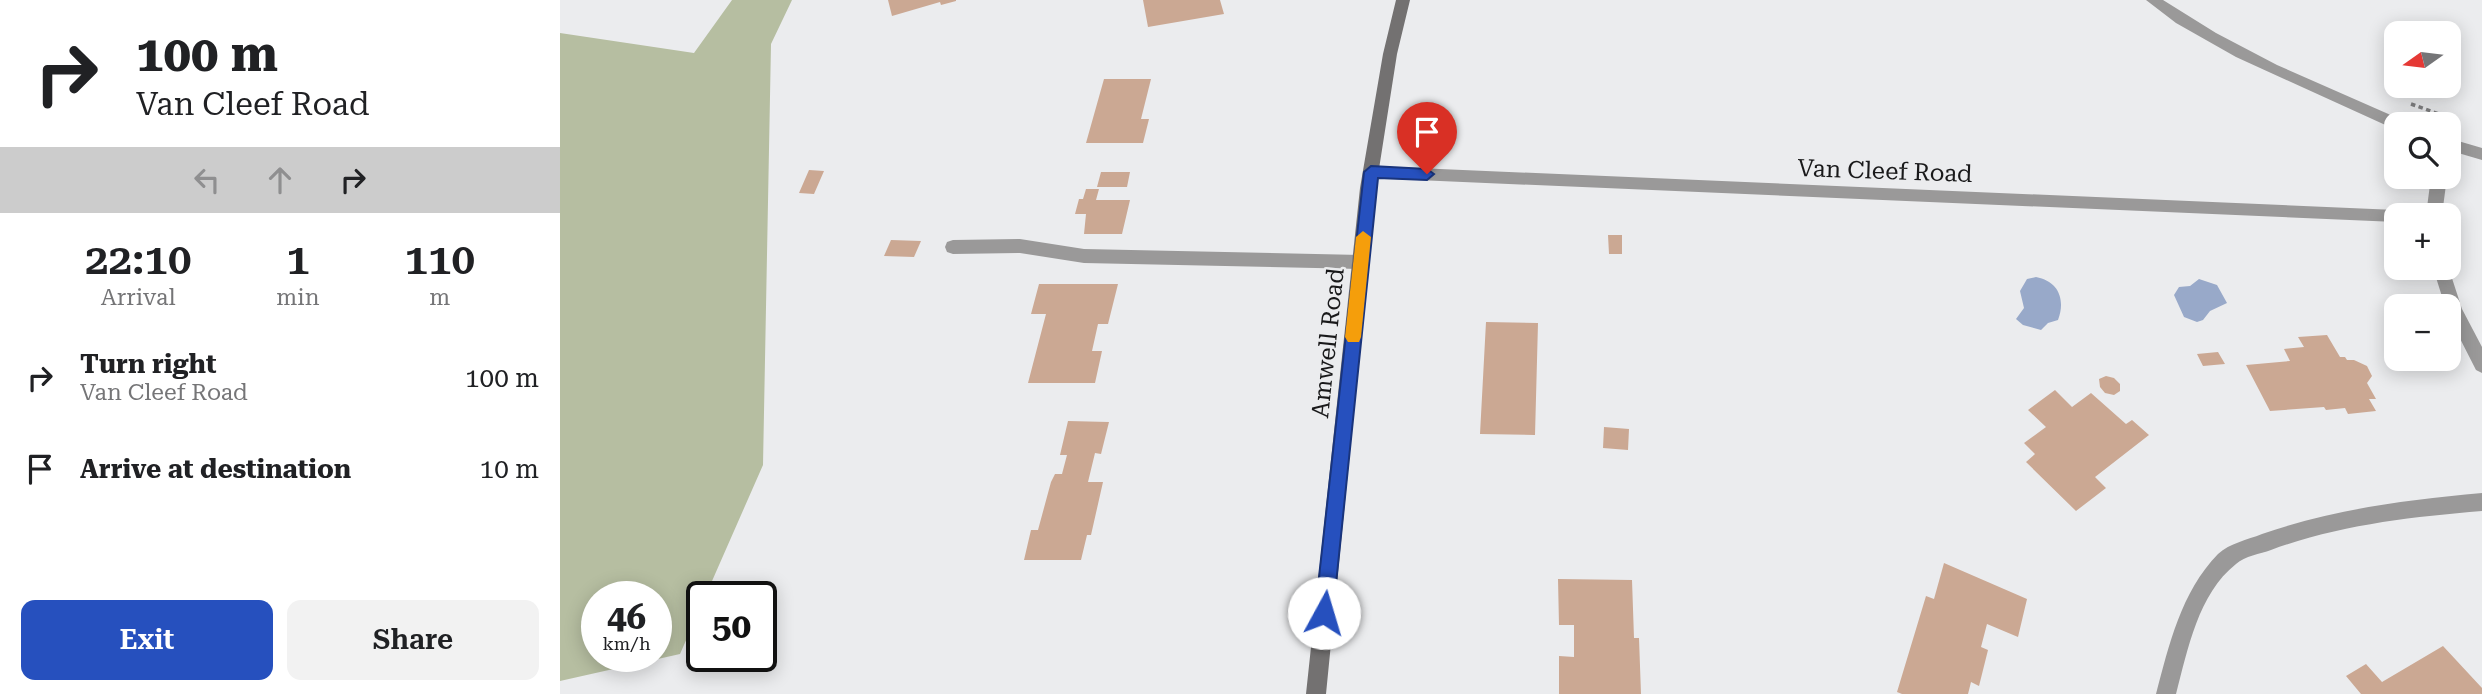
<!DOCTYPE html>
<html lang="en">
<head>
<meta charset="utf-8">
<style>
  :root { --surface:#fff; --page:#f2f2f2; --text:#202124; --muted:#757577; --accent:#2650be }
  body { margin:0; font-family:"Roboto Serif",serif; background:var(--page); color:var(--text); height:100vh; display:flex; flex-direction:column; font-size:26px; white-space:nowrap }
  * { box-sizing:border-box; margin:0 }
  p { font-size:23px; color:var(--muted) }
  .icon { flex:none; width:38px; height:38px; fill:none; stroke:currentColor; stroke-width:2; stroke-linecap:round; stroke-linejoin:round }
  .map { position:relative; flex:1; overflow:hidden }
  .details { display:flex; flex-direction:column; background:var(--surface); width:560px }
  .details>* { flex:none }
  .top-card { background:#fff; color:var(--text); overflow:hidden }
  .needle { width:46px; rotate:256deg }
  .fabs { position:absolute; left:1824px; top:21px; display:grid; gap:14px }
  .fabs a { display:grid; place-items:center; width:77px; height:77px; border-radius:14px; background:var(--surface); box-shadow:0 4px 18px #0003; font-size:35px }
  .speed { position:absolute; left:21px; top:581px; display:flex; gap:14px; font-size:35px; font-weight:700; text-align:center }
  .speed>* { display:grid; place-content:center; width:91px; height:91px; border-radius:50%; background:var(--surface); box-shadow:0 4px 18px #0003; line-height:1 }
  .speed small { font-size:18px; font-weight:400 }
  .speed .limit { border:4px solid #111; border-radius:10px; background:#fff; color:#111 }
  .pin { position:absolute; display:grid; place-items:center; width:60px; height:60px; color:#fff; margin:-72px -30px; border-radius:50% 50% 50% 0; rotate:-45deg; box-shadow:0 0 7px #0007 }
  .pin .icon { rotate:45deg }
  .me { position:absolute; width:77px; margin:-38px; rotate:6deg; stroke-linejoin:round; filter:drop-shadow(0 0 5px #0008) }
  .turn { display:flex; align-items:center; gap:24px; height:147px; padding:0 21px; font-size:32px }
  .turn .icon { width:91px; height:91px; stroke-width:2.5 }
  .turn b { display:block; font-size:49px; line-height:60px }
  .lanes { display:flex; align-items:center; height:66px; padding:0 21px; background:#0003; justify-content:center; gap:35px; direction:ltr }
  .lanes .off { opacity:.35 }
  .eta { display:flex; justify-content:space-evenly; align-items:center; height:119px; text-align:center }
  .eta b { font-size:42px; font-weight:600; line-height:49px }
  .primary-button { display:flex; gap:14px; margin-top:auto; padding:14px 21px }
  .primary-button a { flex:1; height:80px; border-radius:14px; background:var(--accent); color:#fff; font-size:28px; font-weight:600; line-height:80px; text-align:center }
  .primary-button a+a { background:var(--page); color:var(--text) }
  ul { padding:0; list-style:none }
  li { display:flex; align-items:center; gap:21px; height:91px; padding:0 21px }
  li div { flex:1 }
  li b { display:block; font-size:26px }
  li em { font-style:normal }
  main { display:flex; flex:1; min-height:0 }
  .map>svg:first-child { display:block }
</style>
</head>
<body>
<main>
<section class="details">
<div class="top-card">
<div class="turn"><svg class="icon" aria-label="right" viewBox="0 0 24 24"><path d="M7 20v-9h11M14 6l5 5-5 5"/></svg><div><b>100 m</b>Van Cleef Road</div></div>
<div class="lanes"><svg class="icon off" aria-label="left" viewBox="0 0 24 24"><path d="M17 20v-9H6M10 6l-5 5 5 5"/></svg><svg class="icon off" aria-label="ahead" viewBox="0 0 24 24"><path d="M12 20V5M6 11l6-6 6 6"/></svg><svg class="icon" aria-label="right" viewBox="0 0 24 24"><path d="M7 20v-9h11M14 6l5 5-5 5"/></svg></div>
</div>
<div class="eta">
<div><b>22:10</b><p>Arrival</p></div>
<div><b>1</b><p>min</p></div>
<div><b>110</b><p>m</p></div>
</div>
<ul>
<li><svg class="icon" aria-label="right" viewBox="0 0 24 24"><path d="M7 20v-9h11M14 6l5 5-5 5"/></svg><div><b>Turn right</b><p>Van Cleef Road</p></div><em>100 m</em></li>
<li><svg class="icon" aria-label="arrive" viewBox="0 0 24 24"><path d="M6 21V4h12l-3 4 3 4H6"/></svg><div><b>Arrive at destination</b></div><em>10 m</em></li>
</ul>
<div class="primary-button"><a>Exit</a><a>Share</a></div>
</section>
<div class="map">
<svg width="1922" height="694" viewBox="0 0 1922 694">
  <rect width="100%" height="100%" fill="#ebecee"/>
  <path fill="#b6bea1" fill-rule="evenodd" d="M172,0H232L211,44L203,465L145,597H142V604L120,654L0,681V33L134,53ZM37,597H96V656H37Z"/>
  <path fill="#98a9c9" d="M1476,277C1498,281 1506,299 1498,320L1488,323L1481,330L1463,325L1456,319L1464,308L1460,291L1467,279Z
    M1639,279L1657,285L1667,303L1650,311L1643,320L1637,322L1624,317L1614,295L1619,287L1630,286Z"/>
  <path fill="#cba893" d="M328,0H396V1L381,5L380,2L332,16Z
    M583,0H660L664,14L588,27Z
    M544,79H591L581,119H589L583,143H526Z
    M249,170L264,171L254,194L239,193Z
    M541,172H570L567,187H537Z
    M526,189H539L536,200H570L562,234H524L526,214H515L519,199H523Z
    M1048,235H1062V254H1049Z
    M331,240L361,241L354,257L324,256Z
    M479,284H558L548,324H538L532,351H542L535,383H468L486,314H471Z
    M926,322L978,323L975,435L920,434Z
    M1767,335L1780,357H1785L1787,360H1794L1807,366L1812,376L1807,383L1816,399H1809L1816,411L1788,414L1785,408L1766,410L1764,407L1710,411L1686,365L1730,361L1724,349L1744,347L1738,337Z
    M1658,352L1665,364L1643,366L1637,354Z
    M1546,376L1554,378L1560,384V391L1554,395L1545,393L1540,387L1539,379Z
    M1495,390L1512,407L1531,393L1566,424L1572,420L1589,435L1535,477L1546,488L1516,511L1466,462L1475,454L1464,443L1486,427L1468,410Z
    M508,421L549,422L541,454L535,453L528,482H543L531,535H527L521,560H464L471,530H478L491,482L495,474H502L507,455H500Z
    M1044,427L1069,429L1068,450L1043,448Z
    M1384,563L1467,599L1458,637L1427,624L1421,647L1428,650L1419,686L1411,682L1408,694H1342L1337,692L1366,596L1374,599Z
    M998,579L1072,580L1074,638H1079L1081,694H999V656L1014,657V625H999Z
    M1883,646L1922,688V694H1801L1786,676L1806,664L1822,682Z"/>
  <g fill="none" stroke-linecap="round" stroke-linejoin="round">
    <path stroke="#818182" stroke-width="3.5" stroke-dasharray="4.5 3.5" stroke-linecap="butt" d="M1851,104L1896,120"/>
    <path fill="#9a9999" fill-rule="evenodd" d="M811,166L1836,210L1844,215H1836V222L811,178L803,172Z
      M460,239L524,249L801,255L807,257L809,262L807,267L801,269L524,263L460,253L393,254L387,252L385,247L387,242L393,240Z"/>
    <path fill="#9a9999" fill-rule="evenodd" d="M1871,177H1887L1882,215H1866Z
      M1888,266L1902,309L1922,347V373L1916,370L1888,315V306H1885L1873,268Z
      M1922,493V511C1850,517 1779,525 1711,550C1700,554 1685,556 1676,564C1638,594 1628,649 1616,694H1596C1609,645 1621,592 1658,554C1670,543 1687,540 1702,534C1774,509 1846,500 1922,493Z"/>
    <path fill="#9a9999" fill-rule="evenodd" d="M1586,0H1603L1656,33L1717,65L1842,120L1845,124H1836V129L1832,128L1676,57L1616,23Z
      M1888,138L1922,148V160L1888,150Z"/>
    <path fill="#737171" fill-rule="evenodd" d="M836,0H850L837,54L816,188L766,694H746L800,188L823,54Z"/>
  </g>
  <path fill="#2650be" stroke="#19347c" stroke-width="2" d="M811,166L867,169L874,174L867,180L818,178L773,613L771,619L764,622L758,619L755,613L804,172Z"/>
  <path fill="#f59e0b" d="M803,231L811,237L801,337L799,342H788L785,337L796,237Z"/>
  <g text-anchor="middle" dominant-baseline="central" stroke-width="5" stroke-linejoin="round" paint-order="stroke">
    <g font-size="24" fill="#19191a" stroke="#ebecee">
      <text transform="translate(1325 171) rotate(2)">Van Cleef Road</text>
      <text transform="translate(768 343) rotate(-84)">Amwell Road</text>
    </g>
  </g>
</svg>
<div class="fabs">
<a><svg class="needle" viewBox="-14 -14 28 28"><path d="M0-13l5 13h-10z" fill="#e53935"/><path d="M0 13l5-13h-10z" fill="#757577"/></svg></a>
<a><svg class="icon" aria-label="search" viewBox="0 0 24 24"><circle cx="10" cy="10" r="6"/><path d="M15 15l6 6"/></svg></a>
<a>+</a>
<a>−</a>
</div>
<div class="speed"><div>46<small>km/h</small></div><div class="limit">50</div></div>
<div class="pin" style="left:867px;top:174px;background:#d93025"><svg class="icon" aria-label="arrive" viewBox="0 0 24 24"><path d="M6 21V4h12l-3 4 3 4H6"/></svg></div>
<svg class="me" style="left:764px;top:613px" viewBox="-20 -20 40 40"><circle r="19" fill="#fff"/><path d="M0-13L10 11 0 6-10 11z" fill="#2650be"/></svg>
</div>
</main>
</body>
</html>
